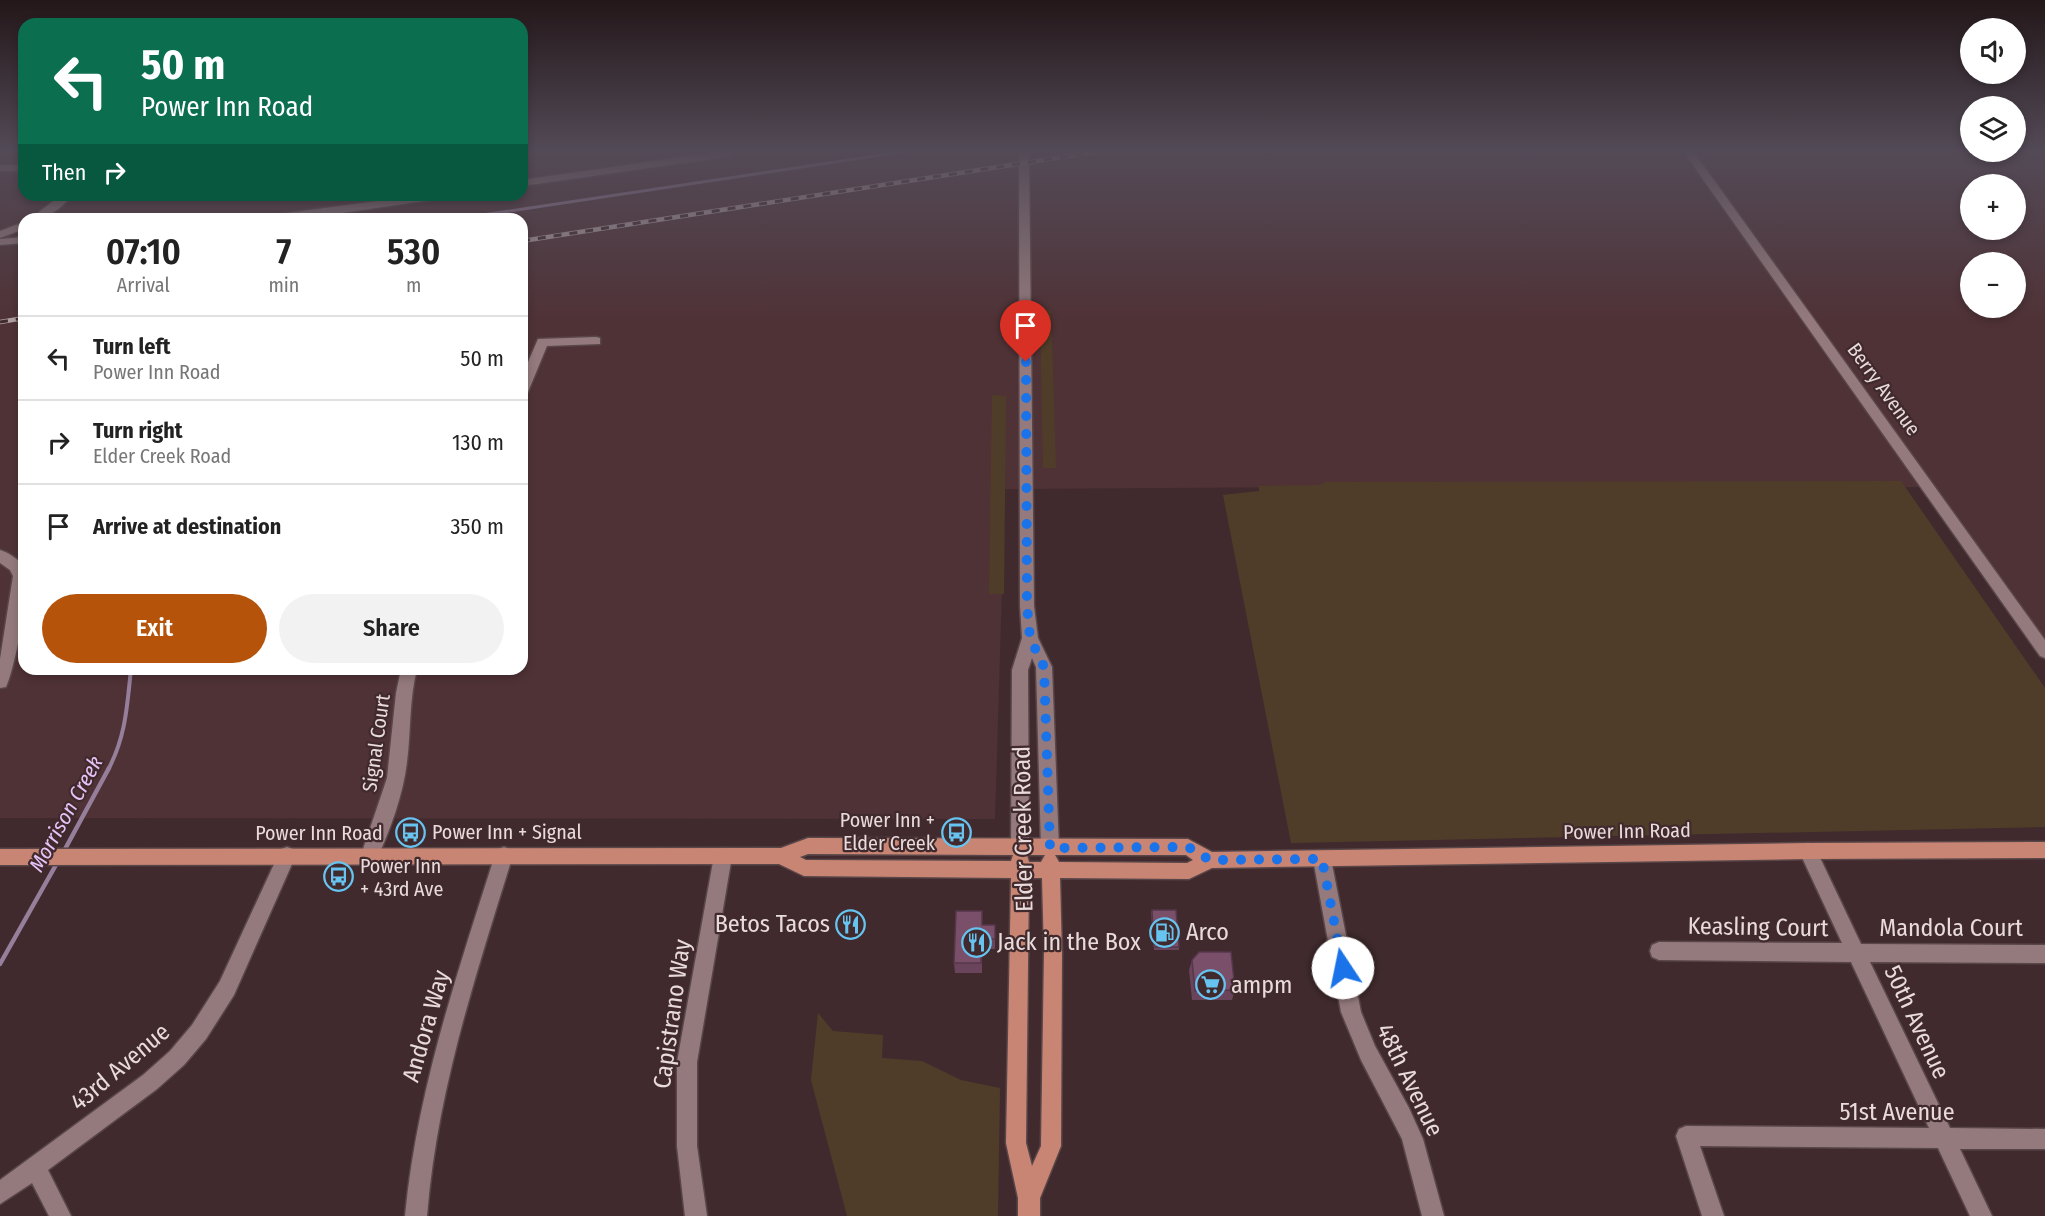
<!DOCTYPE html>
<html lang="en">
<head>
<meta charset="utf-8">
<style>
  :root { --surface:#fff; --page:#f2f2f2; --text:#222; --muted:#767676; --line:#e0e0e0; --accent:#b45309 }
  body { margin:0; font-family:"Fira Sans Condensed",sans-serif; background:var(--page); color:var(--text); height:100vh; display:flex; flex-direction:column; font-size:22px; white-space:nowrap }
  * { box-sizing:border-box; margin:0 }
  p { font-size:20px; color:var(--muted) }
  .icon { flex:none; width:33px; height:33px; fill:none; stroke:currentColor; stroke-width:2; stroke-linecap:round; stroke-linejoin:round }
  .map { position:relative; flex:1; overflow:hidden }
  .details { position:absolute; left:18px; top:213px; width:510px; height:462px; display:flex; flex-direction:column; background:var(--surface); border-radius:18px; box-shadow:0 3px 9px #0003 }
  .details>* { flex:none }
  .guide { position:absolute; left:18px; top:18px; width:510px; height:183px; border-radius:18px; box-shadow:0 3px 9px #0003; background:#0b6e4f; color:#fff; overflow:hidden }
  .controls { position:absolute; left:1960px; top:18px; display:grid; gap:12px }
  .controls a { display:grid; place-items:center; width:66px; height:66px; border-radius:50%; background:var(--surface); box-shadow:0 3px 9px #0003; font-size:30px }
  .pin { position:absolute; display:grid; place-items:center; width:51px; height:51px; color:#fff; margin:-62px -26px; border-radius:50% 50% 50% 0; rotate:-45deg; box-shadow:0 0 6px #0007 }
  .pin .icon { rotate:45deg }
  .me { position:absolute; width:66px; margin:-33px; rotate:349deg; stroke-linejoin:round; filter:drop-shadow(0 0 4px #0008) }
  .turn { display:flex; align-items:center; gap:21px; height:126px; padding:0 24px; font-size:27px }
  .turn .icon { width:78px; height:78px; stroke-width:2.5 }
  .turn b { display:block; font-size:42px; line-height:51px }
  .then { display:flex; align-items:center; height:57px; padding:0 24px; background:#0003; gap:12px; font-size:22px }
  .eta { display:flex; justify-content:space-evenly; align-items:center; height:102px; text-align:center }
  .eta b { font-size:36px; font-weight:600; line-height:42px }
  .action { display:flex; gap:12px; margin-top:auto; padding:12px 24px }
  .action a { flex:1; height:69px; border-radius:36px; background:var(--accent); color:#fff; font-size:24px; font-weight:600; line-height:69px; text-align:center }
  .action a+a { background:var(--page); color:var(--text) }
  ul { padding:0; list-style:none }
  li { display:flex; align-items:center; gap:18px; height:84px; padding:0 24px; border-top:2px solid var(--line) }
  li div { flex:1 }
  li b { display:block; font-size:22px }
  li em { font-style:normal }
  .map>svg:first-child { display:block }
</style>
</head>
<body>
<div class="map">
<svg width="2045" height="1216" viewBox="0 0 2045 1216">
  <rect width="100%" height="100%" fill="#402a2d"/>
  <path fill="#4f3236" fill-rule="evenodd" d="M0,151H24V195H522V151H2045V641L1933,487H1333L1005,489L995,819L0,818ZM1971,184H2016V230H1971ZM24,219H522V669H24ZM1971,262H2016V308H1971Z"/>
  <path fill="#503d29" d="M1040,310H1051L1056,468H1043Z
    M992,395L1006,396L1004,594H989Z
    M1901,481L2045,688V827L1291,843L1223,495L1259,491V486L1320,485L1325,482Z
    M818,1013L833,1031L883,1035L882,1058L922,1061L961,1080L1000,1088L998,1216H847L811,1080Z"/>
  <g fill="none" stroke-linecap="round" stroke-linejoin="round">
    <path stroke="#967f9a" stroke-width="3" d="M456,219L908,151"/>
    <path stroke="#967f9a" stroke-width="4" d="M108,770C126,736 127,706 131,669"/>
    <path stroke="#967f9a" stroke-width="4.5" d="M64,851L109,768
      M0,964L57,863"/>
    <defs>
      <path id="minor" d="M723,151H733L731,156L727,157L522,186V180Z
        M1019,151H1029L1034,606L1038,638L1052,667L1059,848L1056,854L1050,856L1044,854L1041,848L1036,667L1032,658L1028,670L1029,847L1026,853L1020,855L1014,853L1011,847L1012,670L1022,638L1020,606Z
        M1683,151H1693L2045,640V658L2040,656Z
        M0,165H24V171H0Z
        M61,195H72C61,209 48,219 30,219Z
        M422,195H449L444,198L309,218L260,219L265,216Z
        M24,222V229L0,238V231Z
        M24,237V243L0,245V239Z
        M596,337L600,338V344L547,346L528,392L522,396V376L538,339Z
        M0,550C7,552 19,559 23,566C32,584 15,668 6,687L0,688V659L13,576L10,570L0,563Z
        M401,669H417C409,700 411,731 407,762C403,796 390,830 376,861L370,863L364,861L361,855L387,778L396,693Z
        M1808,843L1814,845L1861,944L2045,945V963L1870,962L1950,1128L2045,1129V1149H1960L1992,1216H1970L1938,1148L1700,1146L1724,1216H1702L1676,1136L1679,1129L1686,1126L1929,1128L1851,962L1659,960L1652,957L1650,951L1652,945L1659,942L1842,943L1799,851L1802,845Z
        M287,847L293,849L296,855L234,995L206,1039L184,1065L157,1089L48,1170L71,1216H49L32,1183L0,1204V1180L143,1075L170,1051L192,1025L220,981L281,849Z
        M504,847L510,849L513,855C476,974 437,1091 427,1216H405C417,1091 457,974 495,855L498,849Z
        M723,848L729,850L732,856L697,1062V1146L707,1216H685L677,1146V1062L714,856L717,850Z
        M1322,851L1328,853L1331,859L1361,1012L1375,1046L1409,1108L1423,1139L1444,1216H1422L1402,1139L1361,1060L1341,1012L1313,859L1316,853Z"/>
      <path id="major" d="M808,838L1188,839L1212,852L1808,843L2045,842V858L1808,859L1212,868L1189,879L1060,878L1062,953L1061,1146L1040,1198V1216H1018V1198L1006,1143L1011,878L804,876L779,864L0,865V849L781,848ZM808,854L1013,855L1011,861L806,860L800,857ZM1027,855H1045L1041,862H1029ZM1055,855H1186L1193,860L1187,863L1059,862ZM1029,878H1042L1044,953L1041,1146L1032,1166L1026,1143Z"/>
    </defs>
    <use href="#minor" stroke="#594649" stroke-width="3"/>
    <use href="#major" stroke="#594649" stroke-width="3"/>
    <use href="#minor" fill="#947a7d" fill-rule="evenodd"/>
    <use href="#major" fill="#c98573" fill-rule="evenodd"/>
    <defs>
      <path id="rail" d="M522,241L1101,151
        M0,322L24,318"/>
    </defs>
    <use href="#rail" stroke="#b1a0a2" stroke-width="4.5"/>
    <use href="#rail" stroke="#402a2d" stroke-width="3" stroke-dasharray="8" stroke-linecap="butt"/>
  </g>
  <path fill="#69445a" d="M1152,910L1179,947V950H1154L1151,913Z
    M983,925H995V949H982V973H955L954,963Z
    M1192,960L1235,990L1232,1000H1192L1189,970Z"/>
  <path fill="#7a4f69" stroke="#55374a" stroke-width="1.5" d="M1152,910H1176L1179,947H1154Z
    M956,911H982V925H995V939H981V963H954Z
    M1199,952H1231L1235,990L1195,991L1192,960Z"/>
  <linearGradient id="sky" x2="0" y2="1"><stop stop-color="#231719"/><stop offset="0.47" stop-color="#534a57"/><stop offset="1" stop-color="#534a57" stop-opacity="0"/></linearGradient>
  <rect width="2045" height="321" fill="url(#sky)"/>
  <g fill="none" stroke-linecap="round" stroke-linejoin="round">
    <path stroke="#1a73e8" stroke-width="10" stroke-dasharray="0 18" d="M1026,362L1027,606L1030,638L1044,667L1050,848L1188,847L1210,860L1322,859L1343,968"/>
  </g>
  <defs>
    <symbol id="bus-ring" viewBox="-11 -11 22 22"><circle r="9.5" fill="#402a2d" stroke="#67c4f0" stroke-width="1.5"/><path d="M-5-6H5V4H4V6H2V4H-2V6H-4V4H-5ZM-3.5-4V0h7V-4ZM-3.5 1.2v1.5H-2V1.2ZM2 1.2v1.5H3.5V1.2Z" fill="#67c4f0"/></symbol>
    <symbol id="restaurant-ring" viewBox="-11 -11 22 22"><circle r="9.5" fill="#402a2d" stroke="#67c4f0" stroke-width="1.5"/><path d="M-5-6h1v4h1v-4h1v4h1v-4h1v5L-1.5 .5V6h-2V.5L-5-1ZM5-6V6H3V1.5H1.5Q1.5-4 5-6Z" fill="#67c4f0"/></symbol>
    <symbol id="fuel-ring" viewBox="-11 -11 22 22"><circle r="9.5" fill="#402a2d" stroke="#67c4f0" stroke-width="1.5"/><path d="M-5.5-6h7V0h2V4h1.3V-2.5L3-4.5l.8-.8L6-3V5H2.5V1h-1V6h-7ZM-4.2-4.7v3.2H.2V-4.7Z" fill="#67c4f0"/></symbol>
    <symbol id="supermarket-ring" viewBox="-11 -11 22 22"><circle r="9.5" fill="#402a2d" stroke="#67c4f0" stroke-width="1.5"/><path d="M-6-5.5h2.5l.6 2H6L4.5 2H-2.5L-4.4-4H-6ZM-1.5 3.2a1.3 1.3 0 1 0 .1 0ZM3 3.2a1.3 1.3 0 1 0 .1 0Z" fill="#67c4f0"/></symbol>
  </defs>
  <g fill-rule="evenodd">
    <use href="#bus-ring" x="394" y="816" width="33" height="33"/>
    <use href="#bus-ring" x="940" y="816" width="33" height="33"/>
    <use href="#bus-ring" x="322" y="860" width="33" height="33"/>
    <use href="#restaurant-ring" x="834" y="908" width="33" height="33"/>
    <use href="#fuel-ring" x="1148" y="916" width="33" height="33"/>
    <use href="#restaurant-ring" x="960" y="926" width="33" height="33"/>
    <use href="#supermarket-ring" x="1194" y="968" width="33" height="33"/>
  </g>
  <g text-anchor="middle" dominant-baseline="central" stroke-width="4.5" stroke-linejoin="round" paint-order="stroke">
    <g font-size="20" fill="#e9dbdc" stroke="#402a2d">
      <text transform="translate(1884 389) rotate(54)">Berry Avenue</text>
      <text transform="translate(376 743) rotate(-82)">Signal Court</text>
      <text transform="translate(1627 831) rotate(-1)">Power Inn Road</text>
      <text x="319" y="833">Power Inn Road</text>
    </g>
    <g font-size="20" fill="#e9dbdc" stroke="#402a2d" text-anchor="start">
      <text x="935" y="820" text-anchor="end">Power Inn +<tspan x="935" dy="23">Elder Creek</tspan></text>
      <text x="432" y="832">Power Inn + Signal</text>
      <text x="360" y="866">Power Inn<tspan x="360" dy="23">+ 43rd Ave</tspan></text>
    </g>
    <g font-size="21" font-style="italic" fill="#e6c3f7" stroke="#402a2d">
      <text transform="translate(66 814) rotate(-61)">Morrison Creek</text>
    </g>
    <g font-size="24" fill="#e9dbdc" stroke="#402a2d">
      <text transform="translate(1023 829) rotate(-91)">Elder Creek Road</text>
      <text transform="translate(1758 927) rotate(1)">Keasling Court</text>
      <text x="1951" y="928">Mandola Court</text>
      <text transform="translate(672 1014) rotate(-82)">Capistrano Way</text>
      <text transform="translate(1917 1022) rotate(65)">50th Avenue</text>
      <text transform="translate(426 1026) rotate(-74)">Andora Way</text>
      <text transform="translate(120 1067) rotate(-40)">43rd Avenue</text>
      <text transform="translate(1410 1080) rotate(64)">48th Avenue</text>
      <text x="1897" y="1112">51st Avenue</text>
    </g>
    <g font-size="24" fill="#e9dbdc" stroke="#402a2d" text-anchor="start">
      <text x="830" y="924" text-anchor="end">Betos Tacos</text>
      <text x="1186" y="932">Arco</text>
      <text x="997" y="942">Jack in the Box</text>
      <text x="1231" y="985">ampm</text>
    </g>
  </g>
</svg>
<div class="controls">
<a><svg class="icon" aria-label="sound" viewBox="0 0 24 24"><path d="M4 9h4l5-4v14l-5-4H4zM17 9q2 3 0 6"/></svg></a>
<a><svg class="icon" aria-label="layers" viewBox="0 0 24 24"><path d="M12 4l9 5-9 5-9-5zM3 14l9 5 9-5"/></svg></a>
<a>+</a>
<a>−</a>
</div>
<div class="pin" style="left:1026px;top:362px;background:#d93025"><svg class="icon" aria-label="arrive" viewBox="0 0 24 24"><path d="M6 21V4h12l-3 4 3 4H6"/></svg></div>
<svg class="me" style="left:1343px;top:968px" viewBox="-20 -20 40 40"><circle r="19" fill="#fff"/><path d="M0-13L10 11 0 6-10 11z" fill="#1a73e8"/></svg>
<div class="guide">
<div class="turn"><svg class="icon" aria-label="left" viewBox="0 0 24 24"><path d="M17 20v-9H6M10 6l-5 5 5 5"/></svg><div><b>50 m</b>Power Inn Road</div></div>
<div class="then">Then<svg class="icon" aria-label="right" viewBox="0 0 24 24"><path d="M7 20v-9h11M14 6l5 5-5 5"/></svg></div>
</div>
<section class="details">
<div class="eta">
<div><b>07:10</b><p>Arrival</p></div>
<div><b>7</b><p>min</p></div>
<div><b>530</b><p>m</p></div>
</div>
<ul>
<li><svg class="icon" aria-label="left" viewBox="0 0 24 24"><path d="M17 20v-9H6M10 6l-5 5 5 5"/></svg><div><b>Turn left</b><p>Power Inn Road</p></div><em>50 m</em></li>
<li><svg class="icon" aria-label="right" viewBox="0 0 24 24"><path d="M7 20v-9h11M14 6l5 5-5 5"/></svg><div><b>Turn right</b><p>Elder Creek Road</p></div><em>130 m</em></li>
<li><svg class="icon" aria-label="arrive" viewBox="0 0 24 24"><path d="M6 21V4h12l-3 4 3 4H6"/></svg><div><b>Arrive at destination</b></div><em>350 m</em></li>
</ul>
<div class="action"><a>Exit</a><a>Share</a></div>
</section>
</div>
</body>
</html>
